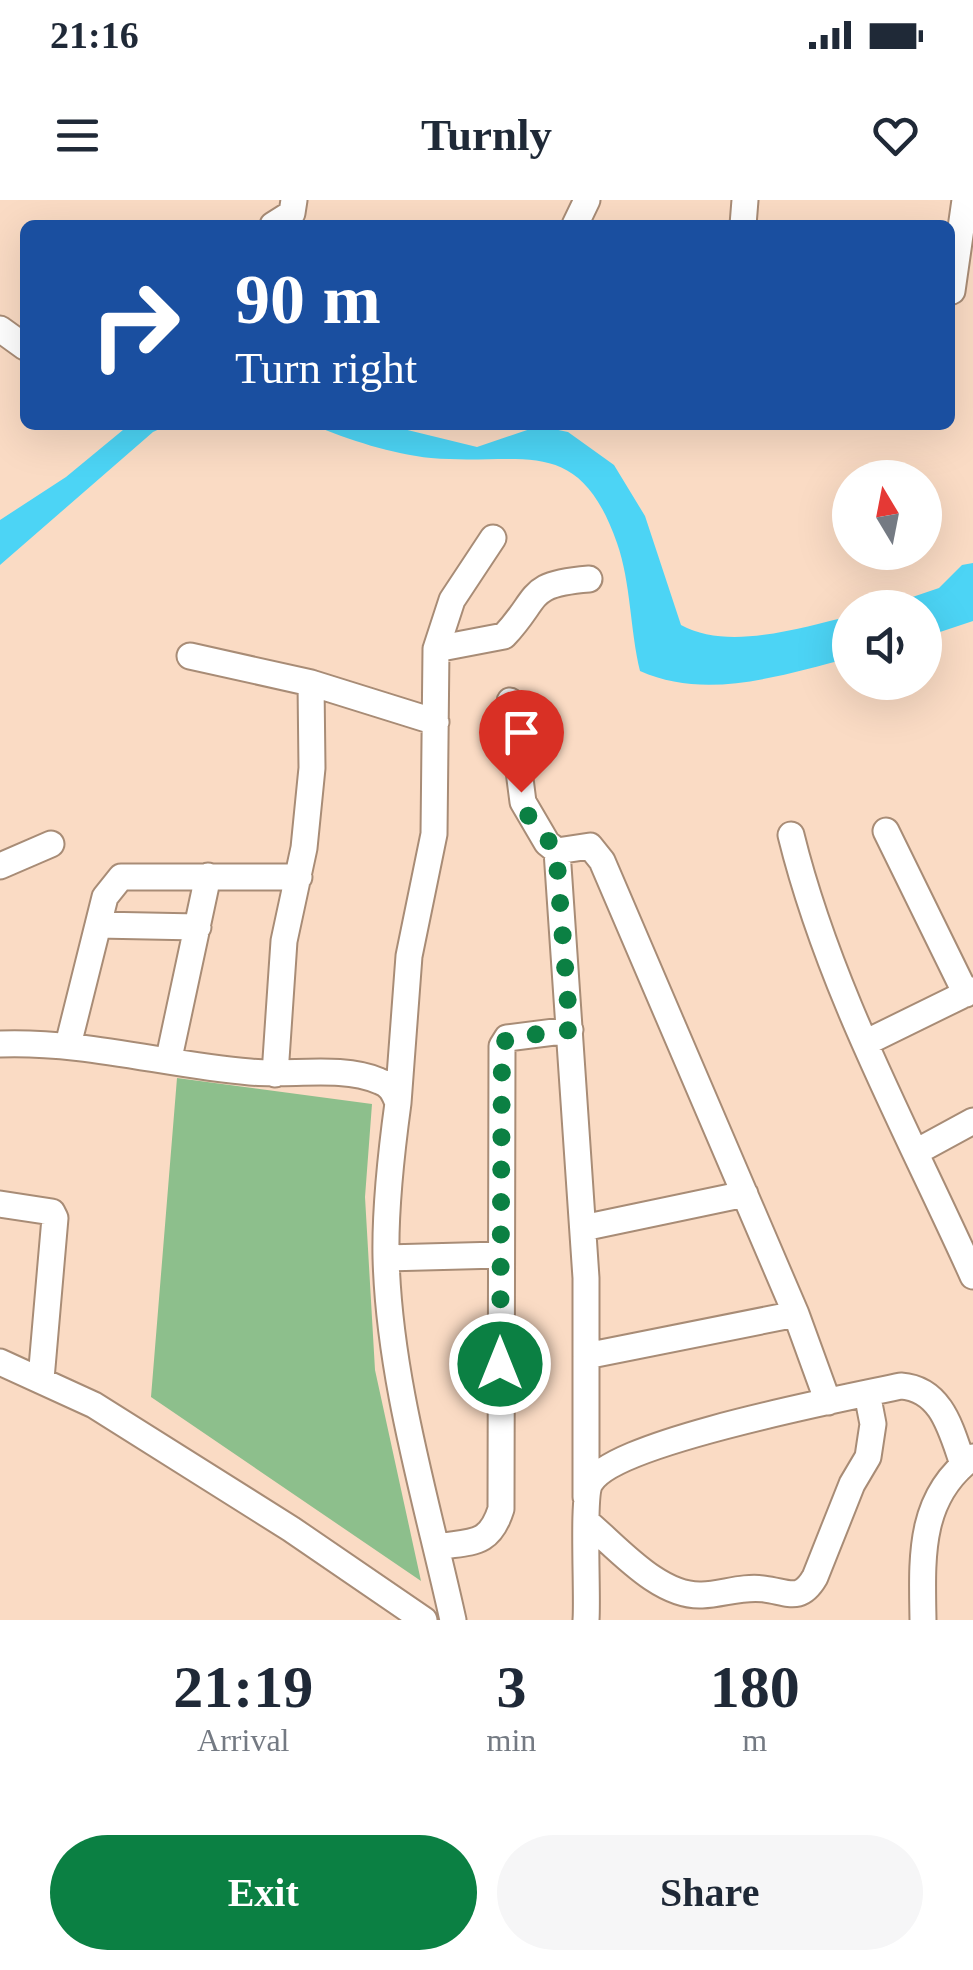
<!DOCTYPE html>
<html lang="en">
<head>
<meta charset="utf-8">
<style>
  :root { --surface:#fff; --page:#f6f6f7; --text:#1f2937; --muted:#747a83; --accent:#0b8043 }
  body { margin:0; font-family:"Times New Roman",serif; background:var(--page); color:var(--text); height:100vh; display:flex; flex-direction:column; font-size:38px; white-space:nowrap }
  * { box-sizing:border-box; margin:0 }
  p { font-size:32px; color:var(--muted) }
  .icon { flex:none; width:55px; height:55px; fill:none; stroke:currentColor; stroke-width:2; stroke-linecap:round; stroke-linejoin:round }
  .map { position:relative; height:1420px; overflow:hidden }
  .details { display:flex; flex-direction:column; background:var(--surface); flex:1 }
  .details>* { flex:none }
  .banner { position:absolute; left:20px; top:20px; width:935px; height:210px; border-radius:15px; box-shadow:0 10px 40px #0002; background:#1a4fa0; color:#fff; overflow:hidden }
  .needle { width:65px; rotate:350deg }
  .buttons { position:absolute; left:832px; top:260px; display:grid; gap:20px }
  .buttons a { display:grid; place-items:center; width:110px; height:110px; border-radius:50%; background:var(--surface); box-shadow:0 10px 40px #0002; font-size:50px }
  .pin { position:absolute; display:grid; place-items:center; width:85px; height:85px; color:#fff; margin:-102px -42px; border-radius:50% 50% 50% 0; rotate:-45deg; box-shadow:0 0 10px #0007 }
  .pin .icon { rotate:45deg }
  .me { position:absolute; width:110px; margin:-55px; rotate:0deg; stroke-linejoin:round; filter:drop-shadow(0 0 8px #0008) }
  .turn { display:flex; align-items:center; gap:35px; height:210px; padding:0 50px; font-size:45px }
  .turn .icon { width:130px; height:130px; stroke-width:2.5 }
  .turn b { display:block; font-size:70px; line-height:85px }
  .eta { display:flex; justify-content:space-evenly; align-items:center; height:170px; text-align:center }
  .eta b { font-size:60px; font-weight:700; line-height:70px }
  .cta { display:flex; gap:20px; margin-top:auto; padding:20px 50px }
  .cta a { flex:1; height:115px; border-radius:60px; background:var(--accent); color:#fff; font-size:40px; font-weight:700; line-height:115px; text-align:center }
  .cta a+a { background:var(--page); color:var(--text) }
  .status { display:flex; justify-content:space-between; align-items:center; height:70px; padding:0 50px; background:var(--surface); direction:ltr }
  .status svg { height:28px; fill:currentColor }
  header { display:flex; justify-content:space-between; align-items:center; height:130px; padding:0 50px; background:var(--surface); font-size:45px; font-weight:700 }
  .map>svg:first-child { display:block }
</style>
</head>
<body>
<div class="status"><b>21:16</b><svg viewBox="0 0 49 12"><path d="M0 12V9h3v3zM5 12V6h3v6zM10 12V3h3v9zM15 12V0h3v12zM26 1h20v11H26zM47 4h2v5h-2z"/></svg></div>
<header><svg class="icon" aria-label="menu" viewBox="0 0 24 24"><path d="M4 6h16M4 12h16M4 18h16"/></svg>Turnly<svg class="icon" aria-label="heart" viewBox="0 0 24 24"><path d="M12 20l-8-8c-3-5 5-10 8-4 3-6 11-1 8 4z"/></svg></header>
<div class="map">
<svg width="973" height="1420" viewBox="0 0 973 1420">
  <rect width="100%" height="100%" fill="#fadbc4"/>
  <path fill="#8dbf8c" d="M177,878L372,904L365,997L375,1170L421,1381L151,1197Z"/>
  <path fill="#4cd4f5" d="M129,225H168L153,232L0,365V320L66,277Z
    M313,225H387L477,247L539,226L568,232L614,265L645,316L681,425C728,451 800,428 850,416V458C782,475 707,501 640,471C630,430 631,383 617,343C578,232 524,266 431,258C392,254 349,240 313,225Z
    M973,363V421L925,437V408L883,407L939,388L962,365Z"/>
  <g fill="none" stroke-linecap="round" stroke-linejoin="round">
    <defs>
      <path id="minor" d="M273,25L292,13L294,0
        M575,25L587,0
        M743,25L745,0
        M952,91L965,0
        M0,129L25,147
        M436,449L504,436C541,397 525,384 589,379
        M190,456L311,483L436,522
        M510,501L523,602L547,643L557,651L590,646L602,661L796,1114L828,1202
        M886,631L966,794
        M791,635C829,789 908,932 973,1076
        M557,651L586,1078V1297
        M0,666L51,644
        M98,725L198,727
        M867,842L973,790
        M0,844C86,841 166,865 250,872C290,876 342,865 379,881C391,885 394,893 398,903C391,954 385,1006 386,1057C389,1179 427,1302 453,1420
        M68,845L105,697L121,677H299
        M169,858L208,676
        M275,874L284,741L304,648L312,568L311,483
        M398,903L409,756L434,634L436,449L452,400L493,338
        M916,952L973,921
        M0,1004L52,1012L55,1018L41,1179
        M583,1028L745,994
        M386,1058L500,1055
        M586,1156L796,1114
        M0,1162L94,1205L291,1329L424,1420
        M587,1322C618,1348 659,1397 702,1395C723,1394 743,1386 764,1389C788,1392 800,1403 815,1377L852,1284L868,1257L873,1224L867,1193
        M436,1347C471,1341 489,1347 501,1309L502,846L507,838L570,830
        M586,1420C588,1395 582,1298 590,1283C615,1241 846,1198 901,1186C942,1189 951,1230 963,1264
        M923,1420C922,1358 918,1297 973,1257"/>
    </defs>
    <use href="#minor" stroke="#a88c76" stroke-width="29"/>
    <use href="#minor" stroke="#fff" stroke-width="25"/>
  </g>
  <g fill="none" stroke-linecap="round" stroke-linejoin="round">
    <path stroke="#0b8043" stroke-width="18" stroke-dasharray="0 32.4" d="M500,1164L502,846L507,838L570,830L556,650L527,614L521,592"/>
  </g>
</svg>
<div class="buttons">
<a><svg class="needle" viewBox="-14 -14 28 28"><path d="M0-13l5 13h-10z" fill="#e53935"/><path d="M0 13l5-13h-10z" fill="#747a83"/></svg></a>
<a><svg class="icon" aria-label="sound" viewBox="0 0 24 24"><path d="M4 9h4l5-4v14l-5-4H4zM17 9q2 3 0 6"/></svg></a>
</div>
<div class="pin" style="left:521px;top:592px;background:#d93025"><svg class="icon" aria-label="arrive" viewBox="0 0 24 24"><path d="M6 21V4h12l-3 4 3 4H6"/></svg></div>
<svg class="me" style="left:500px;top:1164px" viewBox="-20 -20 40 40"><circle r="17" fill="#0b8043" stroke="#fff" stroke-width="3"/><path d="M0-11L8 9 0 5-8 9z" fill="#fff"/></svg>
<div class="banner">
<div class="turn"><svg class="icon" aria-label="right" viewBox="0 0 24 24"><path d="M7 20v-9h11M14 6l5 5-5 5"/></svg><div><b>90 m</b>Turn right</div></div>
</div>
</div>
<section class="details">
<div class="eta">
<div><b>21:19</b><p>Arrival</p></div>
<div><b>3</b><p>min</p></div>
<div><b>180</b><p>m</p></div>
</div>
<div class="cta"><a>Exit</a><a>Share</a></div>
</section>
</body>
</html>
